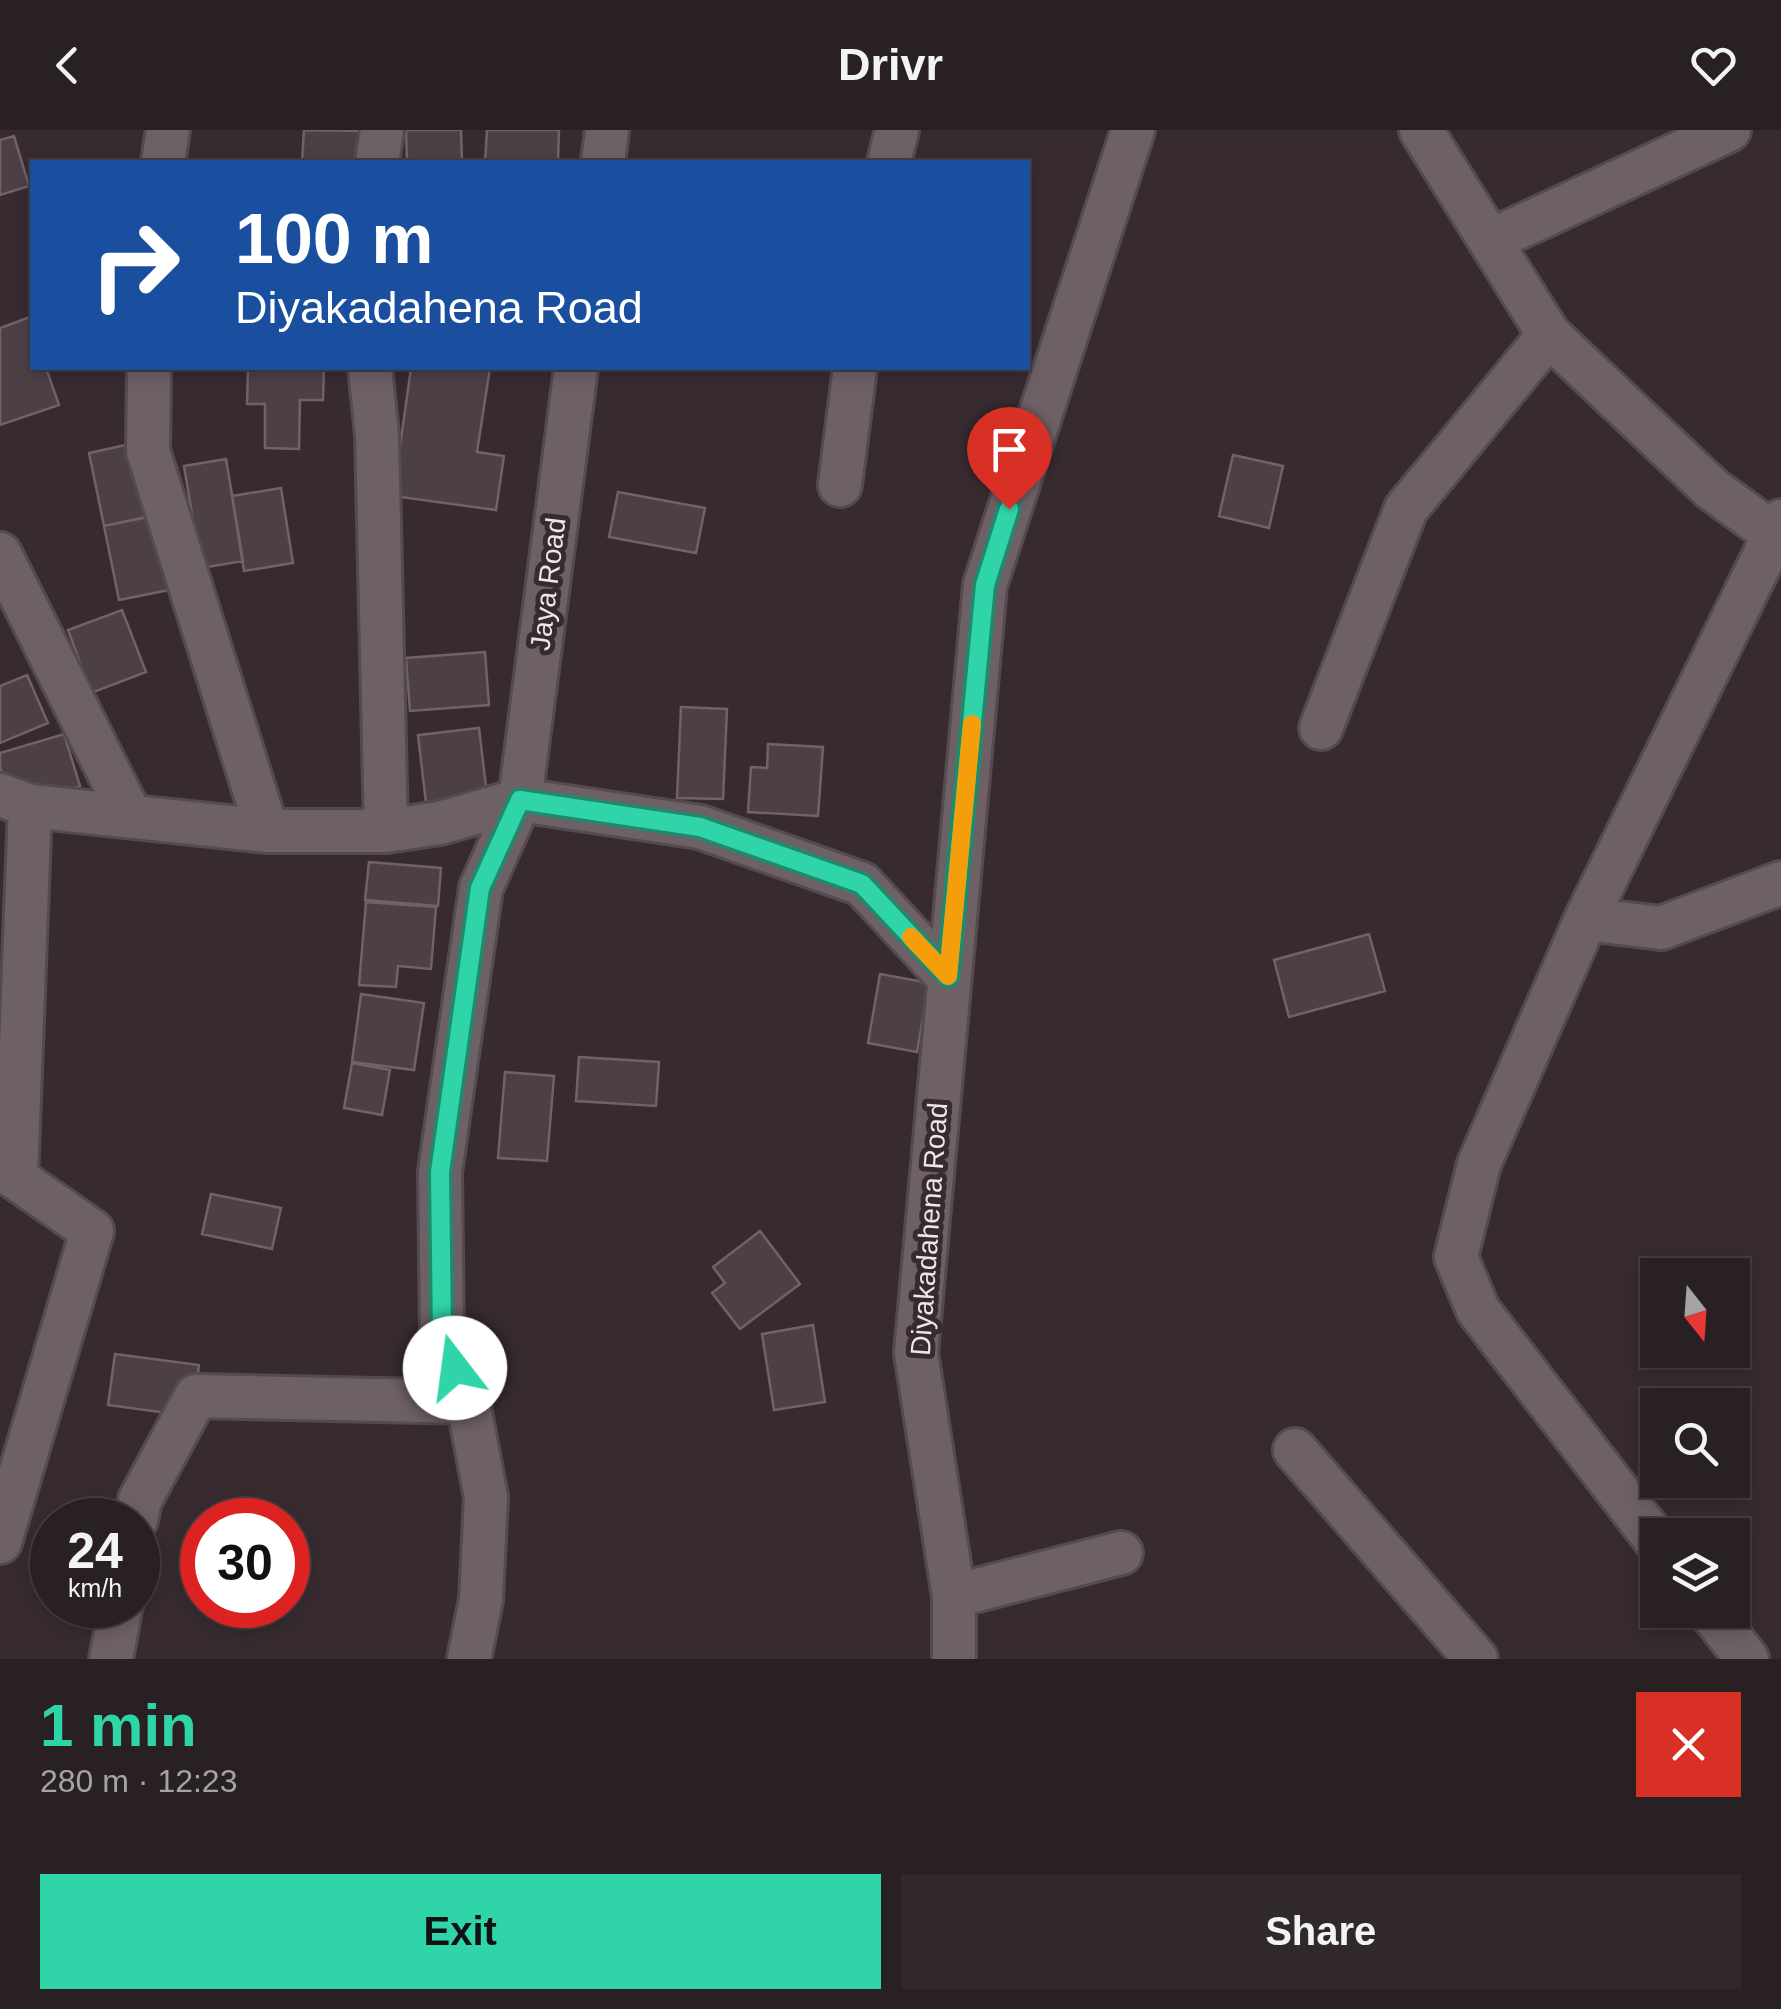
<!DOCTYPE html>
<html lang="en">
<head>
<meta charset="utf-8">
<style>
  :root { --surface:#292024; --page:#31282c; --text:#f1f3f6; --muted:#a5a3a6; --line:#453e41; --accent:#30d4a9 }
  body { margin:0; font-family:Helvetica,sans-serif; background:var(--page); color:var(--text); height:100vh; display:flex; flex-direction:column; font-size:38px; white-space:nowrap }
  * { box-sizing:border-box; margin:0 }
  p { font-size:32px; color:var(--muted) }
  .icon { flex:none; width:55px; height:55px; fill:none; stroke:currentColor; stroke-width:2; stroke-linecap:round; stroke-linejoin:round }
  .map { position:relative; height:1529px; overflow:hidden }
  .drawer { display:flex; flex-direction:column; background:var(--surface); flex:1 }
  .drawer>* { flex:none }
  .guide { position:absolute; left:30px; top:30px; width:1000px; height:210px; border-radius:0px; box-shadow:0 5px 15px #0003,0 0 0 2px var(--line); background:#1a4fa0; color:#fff; overflow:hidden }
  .needle { width:65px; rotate:163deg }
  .controls { position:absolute; left:1640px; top:1128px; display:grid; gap:20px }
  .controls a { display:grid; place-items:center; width:110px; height:110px; border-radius:0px; background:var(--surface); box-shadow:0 5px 15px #0003,0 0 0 2px var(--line); font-size:50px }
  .speed { position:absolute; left:30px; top:1368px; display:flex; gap:20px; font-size:50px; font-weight:700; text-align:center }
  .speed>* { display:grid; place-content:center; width:130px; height:130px; border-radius:50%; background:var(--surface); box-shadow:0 5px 15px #0003,0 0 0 2px var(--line); line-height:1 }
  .speed small { font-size:25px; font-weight:400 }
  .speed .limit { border:15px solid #d22; background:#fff; color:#111 }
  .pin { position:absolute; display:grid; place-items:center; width:85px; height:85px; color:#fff; margin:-102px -42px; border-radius:50% 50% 50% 0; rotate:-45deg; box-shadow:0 0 10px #0007 }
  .pin .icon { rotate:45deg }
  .me { position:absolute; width:110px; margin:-55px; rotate:345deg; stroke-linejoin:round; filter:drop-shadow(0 0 8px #0008) }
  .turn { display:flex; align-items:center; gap:35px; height:210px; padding:0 40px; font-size:45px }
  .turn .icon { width:130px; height:130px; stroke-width:2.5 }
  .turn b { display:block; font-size:70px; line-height:85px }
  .round { display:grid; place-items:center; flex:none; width:105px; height:105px; border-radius:0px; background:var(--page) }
  .head { display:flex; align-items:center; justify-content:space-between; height:170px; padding:0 40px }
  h1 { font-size:60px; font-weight:700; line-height:75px; color:var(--accent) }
  .primary-button { display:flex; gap:20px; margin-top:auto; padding:20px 40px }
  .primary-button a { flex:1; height:115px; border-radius:0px; background:var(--accent); color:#111; font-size:40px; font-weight:700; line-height:115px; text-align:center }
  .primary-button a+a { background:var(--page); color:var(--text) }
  header { display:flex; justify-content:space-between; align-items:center; height:130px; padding:0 40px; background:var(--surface); font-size:45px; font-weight:700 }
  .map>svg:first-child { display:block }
</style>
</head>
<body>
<header><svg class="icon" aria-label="back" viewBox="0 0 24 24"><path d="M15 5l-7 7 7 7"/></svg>Drivr<svg class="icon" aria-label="heart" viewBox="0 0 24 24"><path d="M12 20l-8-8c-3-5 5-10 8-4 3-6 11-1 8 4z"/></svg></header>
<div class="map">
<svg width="1781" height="1529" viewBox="0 0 1781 1529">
  <rect width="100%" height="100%" fill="#372b30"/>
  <path fill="#4c4045" stroke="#706268" stroke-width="2.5" d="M304,0L363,1L360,32H302Z
    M406,0H461L462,32H407Z
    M487,0H559L558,32H485Z
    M14,6L29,56L0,65V10Z
    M30,187L32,238H46L59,275L0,295V198Z
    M248,238H324L323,270H300L299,319L265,318V274H247Z
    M411,238H490L477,322L504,326L496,380L393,366Z
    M135,313L151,386L104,396L89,323Z
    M1233,325L1283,336L1269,398L1219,386Z
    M226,329L243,431L201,438L184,336Z
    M281,358L293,433L244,441L232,366Z
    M618,362L705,378L696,423L609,407Z
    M158,385L174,459L119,470L104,396Z
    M122,480L146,542L91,563L68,500Z
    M485,522L489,575L410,581L406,528Z
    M27,545L48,593L0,613V556Z
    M681,577L727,579L723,669L677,668Z
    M479,598L487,665L426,673L418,605Z
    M64,604L80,656L12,676L0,636V623Z
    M768,614L823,617L818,686L748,682L751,637L767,638Z
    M369,732L441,738L438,776L365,770Z
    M366,772L436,777L431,839L398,836L396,857L359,855Z
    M1369,804L1385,861L1289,887L1274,830Z
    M880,844L929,853L917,922L868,913Z
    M361,864L424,873L414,940L352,932Z
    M579,927L659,932L656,976L576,971Z
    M352,933L390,940L382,985L344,978Z
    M505,942L554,946L547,1031L498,1028Z
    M211,1064L281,1078L272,1119L202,1104Z
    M760,1101L800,1154L740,1199L712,1163L725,1153L713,1137Z
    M813,1195L825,1272L774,1280L762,1204Z
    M115,1224L199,1235L196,1257L181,1285L108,1275Z"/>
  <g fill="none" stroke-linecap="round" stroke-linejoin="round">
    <defs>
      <path id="minor" d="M1421,0L1549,205L1712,359L1774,404
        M163,32L168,0
        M377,32L382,0
        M603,32L607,0
        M889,32L897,0
        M1492,110L1729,0
        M149,238L148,321L267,701
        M370,238L377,305L386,701
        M840,355L855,238
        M0,424L130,685
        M1321,598L1406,379L1549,205
        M0,665L30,676L267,701H386L440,693L520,670L700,697L862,754L948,847
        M1586,789L1661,798L1781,753
        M0,1037L92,1101L0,1412
        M16,1048L30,676
        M1295,1320L1476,1529
        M136,1390L140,1370L196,1266L468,1272
        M1658,1413L1478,1180L1456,1127L1479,1034L1586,789L1781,391
        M954,1466L1121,1423
        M1709,1480L1747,1529
        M111,1529L121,1475
        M469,1529L481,1470L486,1367L468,1272L442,1204L440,1042L481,758L520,670L576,238
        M954,1529V1466L916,1223L985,455L1133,0"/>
    </defs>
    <use href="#minor" stroke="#544a4f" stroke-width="48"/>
    <use href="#minor" stroke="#6e6166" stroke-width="42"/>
  </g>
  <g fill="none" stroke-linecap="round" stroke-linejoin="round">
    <defs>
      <path id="route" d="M455,1238L442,1204L440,1042L480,758L520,670L700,697L862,754L948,846L985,455L1009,379"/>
    </defs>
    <use href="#route" stroke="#1f8a6e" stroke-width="25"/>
    <use href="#route" stroke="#30d4a9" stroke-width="18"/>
    <path stroke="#f59e0b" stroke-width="18" d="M911,807L948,846L972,594"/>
  </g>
  <g text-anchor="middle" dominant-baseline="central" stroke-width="10" stroke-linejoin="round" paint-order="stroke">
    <g font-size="28" fill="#eee6ea" stroke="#372b30">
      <text transform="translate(548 454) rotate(-83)">Jaya Road</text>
      <text transform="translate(929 1099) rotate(-86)">Diyakadahena Road</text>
    </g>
  </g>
</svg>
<div class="controls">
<a><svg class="needle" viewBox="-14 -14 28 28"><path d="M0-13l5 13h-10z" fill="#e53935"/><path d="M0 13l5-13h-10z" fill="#a5a3a6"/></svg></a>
<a><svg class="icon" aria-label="search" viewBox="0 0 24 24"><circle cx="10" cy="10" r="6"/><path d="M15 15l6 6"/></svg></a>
<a><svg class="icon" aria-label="layers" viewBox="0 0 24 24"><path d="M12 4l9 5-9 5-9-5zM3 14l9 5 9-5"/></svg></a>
</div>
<div class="speed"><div>24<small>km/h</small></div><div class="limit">30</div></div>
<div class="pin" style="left:1009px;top:379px;background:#d93025"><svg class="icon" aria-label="arrive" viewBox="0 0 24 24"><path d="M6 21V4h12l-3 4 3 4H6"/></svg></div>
<svg class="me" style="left:455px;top:1238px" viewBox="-20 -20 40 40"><circle r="19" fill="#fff"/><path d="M0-13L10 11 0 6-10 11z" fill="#30d4a9"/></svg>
<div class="guide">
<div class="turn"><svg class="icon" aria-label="right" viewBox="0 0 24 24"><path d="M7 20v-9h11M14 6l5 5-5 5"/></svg><div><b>100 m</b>Diyakadahena Road</div></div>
</div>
</div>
<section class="drawer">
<div class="head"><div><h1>1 min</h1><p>280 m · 12:23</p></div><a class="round" style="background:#d93025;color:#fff"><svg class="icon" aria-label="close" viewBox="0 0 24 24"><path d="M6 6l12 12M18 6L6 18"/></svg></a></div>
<div class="primary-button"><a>Exit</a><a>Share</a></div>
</section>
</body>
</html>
